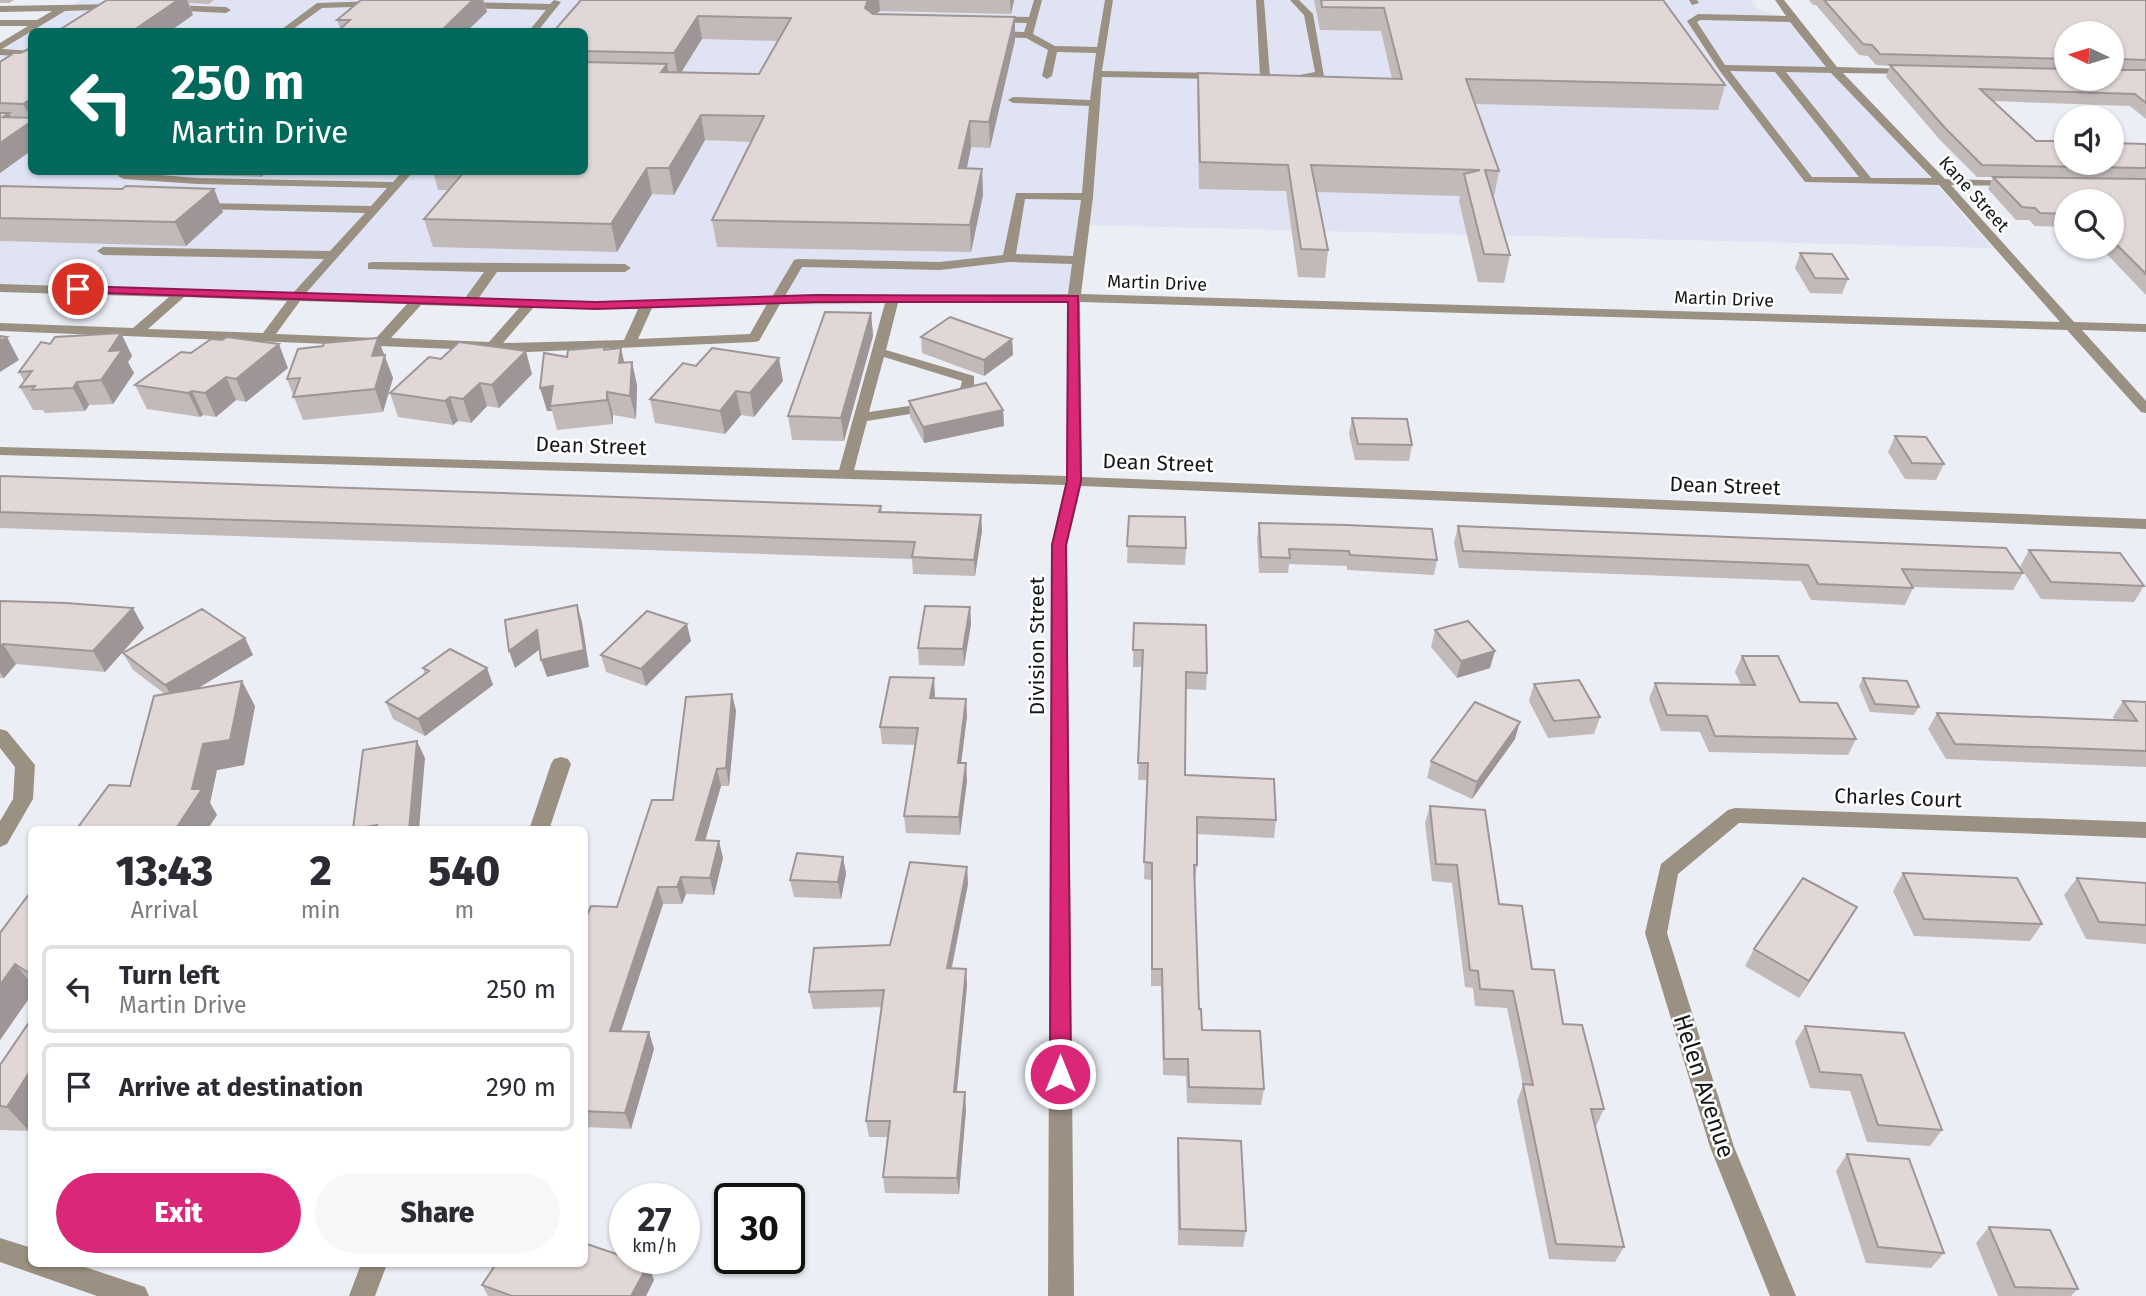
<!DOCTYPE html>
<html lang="en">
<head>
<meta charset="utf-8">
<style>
  :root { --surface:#fff; --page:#f7f7f7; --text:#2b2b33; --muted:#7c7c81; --line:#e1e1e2; --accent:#db2777 }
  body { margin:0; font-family:"Fira Sans",sans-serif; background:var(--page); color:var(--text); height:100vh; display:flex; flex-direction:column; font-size:26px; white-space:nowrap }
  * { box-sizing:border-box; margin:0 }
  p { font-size:23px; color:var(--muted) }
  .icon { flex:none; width:38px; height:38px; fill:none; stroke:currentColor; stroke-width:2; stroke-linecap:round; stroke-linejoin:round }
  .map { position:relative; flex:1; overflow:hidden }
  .panel { position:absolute; left:28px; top:826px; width:560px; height:441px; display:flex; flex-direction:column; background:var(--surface); border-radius:10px; box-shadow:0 2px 5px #0004 }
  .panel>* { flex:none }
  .guide { position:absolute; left:28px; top:28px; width:560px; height:147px; border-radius:10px; box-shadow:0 2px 5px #0004; background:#00695c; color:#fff; overflow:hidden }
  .needle { width:46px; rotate:274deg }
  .fabs { position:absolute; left:2054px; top:21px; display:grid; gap:14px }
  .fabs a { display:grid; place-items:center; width:70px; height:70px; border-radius:50%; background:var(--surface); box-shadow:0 2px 5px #0004; font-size:35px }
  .speed { position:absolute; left:609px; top:1183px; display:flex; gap:14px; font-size:35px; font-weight:700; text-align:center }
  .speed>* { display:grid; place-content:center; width:91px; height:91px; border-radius:50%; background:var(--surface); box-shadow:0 2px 5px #0004; line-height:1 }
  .speed small { font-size:18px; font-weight:400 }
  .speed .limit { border:4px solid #111; border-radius:10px; background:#fff; color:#111 }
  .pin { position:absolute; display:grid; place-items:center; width:60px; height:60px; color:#fff; margin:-30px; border:4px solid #fff; border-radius:50%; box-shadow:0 2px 7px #0007 }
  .me { position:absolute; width:77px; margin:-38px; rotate:0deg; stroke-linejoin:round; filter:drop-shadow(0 0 5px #0008) }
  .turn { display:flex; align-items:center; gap:24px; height:147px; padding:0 28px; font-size:32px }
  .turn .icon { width:91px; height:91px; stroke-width:2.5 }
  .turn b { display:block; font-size:49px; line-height:60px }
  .eta { display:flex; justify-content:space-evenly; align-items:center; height:119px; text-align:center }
  .eta b { font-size:42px; font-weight:800; line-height:49px }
  .button { display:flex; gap:14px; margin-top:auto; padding:14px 28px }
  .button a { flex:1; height:80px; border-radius:42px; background:var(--accent); color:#fff; font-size:28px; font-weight:800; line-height:80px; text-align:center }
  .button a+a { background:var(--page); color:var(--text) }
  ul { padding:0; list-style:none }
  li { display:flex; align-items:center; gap:21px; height:88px; margin:0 14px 10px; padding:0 14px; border:4px solid var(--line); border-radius:10px }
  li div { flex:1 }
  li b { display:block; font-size:26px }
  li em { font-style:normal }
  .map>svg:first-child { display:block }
</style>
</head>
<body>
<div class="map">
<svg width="2146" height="1296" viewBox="0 0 2146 1296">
  <rect width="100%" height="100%" fill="#eceef6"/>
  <path fill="#e0e3f3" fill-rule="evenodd" d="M80,0H1750L1759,10L1792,19L1992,248L1086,225L1077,299L633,310L0,289V49ZM32,32H584V172H32Z"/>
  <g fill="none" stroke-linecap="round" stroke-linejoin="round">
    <path fill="#9b9182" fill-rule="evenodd" d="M554,0L561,2L537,32H528L546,10L463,8L459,5L463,2L550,4Z
      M1034,0H1042L1033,34L1055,46L1097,47L1105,0H1113L1102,71L1219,73L1224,76L1219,79L1102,77L1093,197L1081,294L2060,322L1939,185L1805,182L1719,70L1687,21L1698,14L1786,16L1775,0H1784L1837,67L1912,69V73L1909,74L1843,73L1945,179L2017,181V185L2013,186L1951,185L2074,322L2146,324V332L2082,330L2146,401V413L2141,412L2067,330L1080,302L1082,477L2146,519V529L1081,486L1067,545L1074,1296H1048L1051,545L1065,485L0,455V447L839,470L885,303L780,304L759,341L754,342L528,352L0,331V323L133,328L169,297L0,292V284L293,293L324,259L103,255L97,251L103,247L330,251L365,213L199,209L193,206L199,203L371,206L387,188L197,184L124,179L118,176L123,172L197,178L393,182L402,172H413L306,293L465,298L484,272L368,269V263L372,262L625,264L631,268L625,272H497L478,299L596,302L772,297L794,260L798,259L940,262L1003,255L1016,193H1082L1089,106L1013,103L1008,100L1013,97L1090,100L1096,53L1057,52L1052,76L1047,79L1042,76L1048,50L1026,38L994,37L989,34L994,31L1024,32L1027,23L994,22L989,19L994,16L1029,17ZM1700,20L1790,22L1826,67L1725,65L1697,22ZM1730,71L1775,72L1859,177H1812ZM1786,72L1831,73L1932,178H1871ZM1025,199L1081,200L1073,256L1016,254ZM1009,262L1072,264L1068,294L785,296L802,267L940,270ZM184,297L287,301L263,333L148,329ZM300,301L407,304L376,338L276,334ZM1068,302L1066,476L854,470L867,421L916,413L974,391V376L886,350L898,303ZM767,304L750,334L638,339L652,308ZM421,305L519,308L489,342L391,338ZM533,308L638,309L624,340L503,343ZM884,357L962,381L960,389L909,406L869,412Z
      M1256,0H1264L1270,77L1265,80L1260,77Z
      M1290,0H1299L1313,14L1324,76C1311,80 1295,85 1284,78L1315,72L1304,15Z
      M1689,0H1697L1699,3L1692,5Z
      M379,1L382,2V6L322,8L289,32H278L317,3Z
      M118,4L123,7L121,9L65,11L2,49L32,51V57L0,55V43L28,26H0V20H37L52,11L0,12V6Z
      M167,5L226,7L231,10L226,13L164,10L162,8Z
      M0,729L7,731L35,765L33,799L7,844L0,847V821L13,799L15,767L0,748Z
      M561,757L568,759L571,764L549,830H529L551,764L554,759Z
      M1735,808L2146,822V838L1739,823L1678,874L1667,933L1734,1147L1796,1296H1770L1710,1147L1645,933L1661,864L1728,810Z
      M0,1238L32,1248V1264H76L145,1287L149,1296H97L0,1262Z
      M361,1264H387L375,1296H349Z"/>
  </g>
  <path fill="#c2b9b9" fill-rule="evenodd" d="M0,0H14L9,3H0Z
    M107,0H214L209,4L189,3L193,15Z
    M361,0H499H484L487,12L340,29L337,20Z
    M581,0H1014L1011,14L880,11L875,14L1015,40L990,148L971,147L967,168L982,169L983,195L971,252L717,247L712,220L751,142L705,140L674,195L652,194L617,252L433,247L424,219L449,190H438L433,172H584V32ZM702,39L778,41L759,74L681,73Z
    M1314,0H1663L1725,85L1718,110L1475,104L1499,171L1494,197H1493L1510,255L1504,283L1478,282L1459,201L1460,196L1317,192L1328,250L1325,278L1298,277L1286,191L1199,189L1197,98L1198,73L1392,79L1381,31L1320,30Z
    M1809,0H2146V119L2130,106L1993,101L2036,141L2146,144V295L2100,247H2112V201H2067V227L2035,226L2029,220H2016L1988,189L1993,177H1977L1940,140L1886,77L1890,66L1876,65L1868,56L1859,55L1816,5H1813ZM2067,33L2112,79H2067Z
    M32,47V150L0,173V62L21,53Z
    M177,172H297L294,174H265L261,177L178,174Z
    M0,186L122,189H214L223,212L186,246L0,241Z
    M1800,253L1848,279L1842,294L1810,293L1795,268Z
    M871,313L873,336L844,441L792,440L788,416Z
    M121,333L132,356L128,362L134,373L113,404L89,405L85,411L45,413L43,410H33L20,387L24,381L19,372L50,344Z
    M921,337L1012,339L1013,355L984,376L922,353Z
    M621,348L624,362L637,385L636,419L613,415V424L557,430L552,411H547L567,357Z
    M384,355L393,378L383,412L303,420L287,379Z
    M288,368L246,402L236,400L216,417L203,415L200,417L147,409L135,385Z
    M532,374L499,408L487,406L471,423L458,421L453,425L398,417L390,393Z
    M783,381L754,417L741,415L725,434L655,423L650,399Z
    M909,401L1003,410L1004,426L924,443L910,417Z
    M1352,418L1412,445L1409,461L1355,460L1349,434Z
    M1895,436L1944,464L1936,480L1905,479L1888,452Z
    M0,476L881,506L882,512L981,515L982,531L975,576L913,574L912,559L0,528Z
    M1129,516L1186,548L1185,565L1127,563Z
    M1259,523L1437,560L1434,575L1347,570V566L1289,564L1288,573H1259L1257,539Z
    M1458,526L2023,573L2013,590L1912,587L1913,588L1905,605L1811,600L1801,581L1459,568L1454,543Z
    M2029,550L2144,586L2134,602L2041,599L2020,567Z
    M0,601L144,628L105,672L16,664L4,678H0Z
    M970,607L971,624L964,666L919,665L918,648Z
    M1134,623L1207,673L1206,690L1186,689L1185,775L1276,820L1274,838L1197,834V865L1195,882L1199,1009L1202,1030L1264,1089L1261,1105L1187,1103L1186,1076L1163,1075L1161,986H1151V880L1144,879L1147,780H1138L1142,667H1133Z
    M1435,630L1490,668L1457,678L1431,647Z
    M245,638L253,655L196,689L255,706L244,765L217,770L210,803L217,815L207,830H76L130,786L165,694L133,670L123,653Z
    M691,641L646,686L606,672L601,655Z
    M1742,656L1800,702L1856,739L1848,755L1709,752L1700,732L1661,731L1649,699L1655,683L1741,685L1735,672Z
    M423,668H487L493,685L425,736L393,719L386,702L425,674Z
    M1863,678L1919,707L1914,715L1870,712L1859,686Z
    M1534,684L1600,717L1594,734L1548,738L1529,701Z
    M732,694L736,711L729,786H721L705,841L723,858L714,895L686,894L682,904H663L621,1031L649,1032L654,1049L631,1129L584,1127V923L617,907L673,800Z
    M935,695V698L966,699L967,716L961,763H966L967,781L960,835L906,833L904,816L916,745L882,744L880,727Z
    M2123,701L2146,702V767L1946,759L1928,729L1937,713L2115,720L2113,717Z
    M1515,739L1472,799L1427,778L1431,761Z
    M1430,806L1499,904L1532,969L1563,1024L1604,1109L1596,1126H1595L1624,1247L1615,1262L1549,1259L1517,1101L1523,1085L1507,1008L1475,1006L1473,988L1465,987L1452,883L1432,881L1425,823Z
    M843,857L846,874L841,899L794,897L790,880Z
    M967,867L968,884L952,968L966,969L967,986L957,1092L966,1109L959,1194L885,1193L883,1177L887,1137H869L866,1121L882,1007L813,1009L809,992L890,945Z
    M1903,873L2042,924L2030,941L1914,936L1893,891Z
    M2077,878L2146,883V944L2086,939L2064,895Z
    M32,890V994L0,1040Z
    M1847,924L1799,998L1745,966L1754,949Z
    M1805,1026L1942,1130L1930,1146L1867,1142L1850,1091L1810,1088L1795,1042Z
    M0,1065L29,1131L0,1130Z
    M1178,1138L1246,1231L1243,1247L1178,1245L1177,1154Z
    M1847,1154L1944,1253L1931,1268L1866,1263L1836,1171Z
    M1989,1227L2078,1289L2071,1296H1998L1976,1243Z
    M648,1265L654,1280L646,1296H488L482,1285Z"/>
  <path fill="#9e9696" d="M178,0H187L193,15L169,32H131Z
    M473,0H483L487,12L466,32H440Z
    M868,0H879L880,11L873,16L865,8Z
    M1010,0H1014L1011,14Z
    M698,16L702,39L678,77L674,53Z
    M1015,17V40L990,148L989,122Z
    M667,64L671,88L661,72Z
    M32,98V120L23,104Z
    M9,113L17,131L32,121V150L0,173V143L3,117Z
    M701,115L705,140L674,195L669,168Z
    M970,121L971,147L961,195L959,168Z
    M647,168L652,194L617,252L611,224Z
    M982,169L983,195L971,252L970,225Z
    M259,172H264L265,174L261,177Z
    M214,189L223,212L186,246L175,222Z
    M871,313L873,336L844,441L841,418Z
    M121,333L132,356L128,362L134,373L113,404L101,380L109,351Z
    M7,337L19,360L0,372V341Z
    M378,338L393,378L383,412L375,389L372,356Z
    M1012,339L1013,355L984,376V360Z
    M279,344L288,368L246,402L236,379Z
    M621,348L626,371L619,363Z
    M526,351L532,374L499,408L492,385Z
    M779,358L783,381L754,417L750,393Z
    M632,362L637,385L636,419L630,396Z
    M226,377L236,400L216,417L205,393Z
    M77,382L89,405L85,411L73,388Z
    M480,383L487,406L471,423L463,399Z
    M553,386L550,406L552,411H547L540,388Z
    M192,391L203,415L200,417L188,393Z
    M736,391L741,415L725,434L720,411Z
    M607,392L613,415V424L607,400Z
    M450,397L458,421L453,425L445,401Z
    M1003,410L1004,426L924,443L923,427Z
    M981,515L982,531L975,576L974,560Z
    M577,605L582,622L589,667L547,677L541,660Z
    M970,607L971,624L964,666L963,649Z
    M133,608L144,628L105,672L93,651Z
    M687,624L691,641L646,686L641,669Z
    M537,630L543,647L515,668L509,651Z
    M245,638L253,655L175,702L165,685Z
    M3,644L16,664L4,678L0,672V647Z
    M1495,651L1490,668L1457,678L1461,661Z
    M487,668L493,685L425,736L418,719Z
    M934,678L935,695L932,716L930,698Z
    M242,681L255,706L244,765L217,770L210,803L217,815L207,830H175L192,789L203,744Z
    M732,694L736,711L729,786L726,768Z
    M966,699L967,716L959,780L958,763Z
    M1520,722L1515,739L1472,799L1477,782Z
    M417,741L425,758L419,830H409Z
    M966,763L967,781L960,835L959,817Z
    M717,769L721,786L700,858L696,840Z
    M377,825L379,830L353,829Z
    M719,841L723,858L714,895L710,878Z
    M843,857L846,874L841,899L838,882Z
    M967,867L968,884L948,985L947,968Z
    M681,877L686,894L682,904L677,887Z
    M658,887L663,904L616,1047L610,1031Z
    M1857,907L1847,924L1799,998L1809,981Z
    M15,964L32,984V994L0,1040V985Z
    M966,969L967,986L955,1108L954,1092Z
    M649,1032L654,1049L631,1129L625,1113Z
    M32,1068V1126L29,1131L7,1107Z
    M965,1092L966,1109L959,1194L957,1178Z
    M648,1265L654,1280L646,1296H631Z"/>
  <path fill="#e2d7d7" stroke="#9e9696" stroke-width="2" d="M107,0H178L131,32H56Z
    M361,0H473L440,32H337L350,20H337Z
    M581,0H868L865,8L873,14L1015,17L989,122L970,121L959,168L982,169L970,225L712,220L764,116L701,115L669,168H647L611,224L424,219L464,172H584V62L667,64L661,72L759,74L791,18L698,16L674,53L584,51V32H553Z
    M1321,0H1663L1725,85L1466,79L1499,171L1485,170L1510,255L1484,254L1464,174L1480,170L1311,165L1328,250L1301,249L1288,165L1200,162L1198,73L1402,79L1384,8L1322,7Z
    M1824,0H2146V60L2117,59L2115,68L2117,70H2146V103L2135,94L1980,89L2036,141H2067V163H2112V143L2146,144V168L1982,165L1945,128L1890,65L2067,69V79H2112V33H2067V59L1880,54L1872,45L1863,44Z
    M32,47V98L23,104L0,103V62L14,53H21Z
    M0,113H9L3,117L32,118V121L0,143Z
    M1993,177L2146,179V274L2112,240V201H2067V214L2040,213L2035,208L2022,207Z
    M0,186L122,189L126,186L214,189L175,222L0,218Z
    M1800,253L1832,254L1848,279L1815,278Z
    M825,312L871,313L841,418L788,416Z
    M950,317L1012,339L984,360L921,337Z
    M121,333L109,351L122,350L101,380L77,382L73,388L32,390L35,386L20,387L32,371L19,372L41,342L50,344L55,337Z
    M0,336L7,337L0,341Z
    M227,337L279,344L236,379L226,377L205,393L192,391L188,393L135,385L181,352L191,353L211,339L222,340Z
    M378,338L372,356L385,355L375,389L293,397L300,378L287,379L298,349L323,346L324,343Z
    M459,342L526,351L492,385L480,383L463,399L450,397L445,401L390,393L429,357L441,359Z
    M604,347V350L621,348L619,363L632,362L630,396L607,392V400L550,406L553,386L540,388L544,353L567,357L568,350Z
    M712,348L779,358L750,393L736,391L720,411L650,399L683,363L696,366Z
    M986,383L1003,410L923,427L909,401Z
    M1352,418L1407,419L1412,445L1358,444Z
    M1895,436L1926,437L1944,464L1912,463Z
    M0,476L881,506L879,512L981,515L974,560L912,557L915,542L0,512Z
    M1129,516L1185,517L1186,548L1127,546Z
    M1259,523L1347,525L1432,529L1437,560L1350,555L1349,551L1289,549L1290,558L1261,557Z
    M1458,526L2006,548L2023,573L1902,569L1913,588L1818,584L1808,565L1463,551Z
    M2029,550L2120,553L2144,586L2051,582Z
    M0,601L66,603L133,608L93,651L3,644L0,647Z
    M577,605L584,650L541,660L537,630L509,651L505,620Z
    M925,606L970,607L963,649L918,648Z
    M202,609L245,638L165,685L123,653Z
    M647,611L687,624L641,669L601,655Z
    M1468,621L1495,651L1461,661L1435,630Z
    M1134,623L1206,625L1207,673L1186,672L1185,775L1274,779L1276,820L1197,817V865H1194L1199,1009H1201L1202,1030L1260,1031L1264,1089L1189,1087L1188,1059H1164L1162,969H1152V863L1144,862L1148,763H1138L1143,650H1133Z
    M450,649L487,668L418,719L386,702L429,671L423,668Z
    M1742,656H1778L1800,702L1837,703L1856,739L1715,736L1707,716L1667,715L1655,683L1755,685Z
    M890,677L934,678L930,698L966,699L958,763H966L959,817L904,816L918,728L880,727Z
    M1863,678L1907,681L1919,707L1875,704Z
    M1579,680L1600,717L1554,721L1534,684Z
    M242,681L230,740L203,744L192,789H202L175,830H76L109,785L130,786L154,696Z
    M732,694L726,768L717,769L696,840L719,841L710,878L681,877L677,887H658L610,1031L649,1032L625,1113L584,1111V923L591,906L617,907L652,800H673L686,697Z
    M2123,701L2146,702V751L1955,744L1937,713L2137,721Z
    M1475,702L1520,722L1477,782L1431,761Z
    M417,741L409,830H375L377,825L353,829L363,750Z
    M1430,806L1485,810L1499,904L1522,906L1532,969L1554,970L1563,1024L1582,1025L1604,1109H1591L1624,1247L1556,1244L1523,1084L1533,1085L1513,991L1480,989L1478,971L1470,970L1457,865L1436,864Z
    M797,853L843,857L838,882L790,880Z
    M910,862L967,867L947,968L966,969L954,1092H965L957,1178L883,1177L890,1121H866L884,990L809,992L814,948L890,945Z
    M1903,873L2017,878L2042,924L1924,919Z
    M1803,878L1857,907L1809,981L1754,949Z
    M2077,878L2146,883V925L2099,922Z
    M32,890V975L15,964L0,985V933Z
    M32,1018V1068L7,1107L0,1106V1065Z
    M1805,1026L1904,1033L1942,1130L1878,1125L1861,1075L1820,1072Z
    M1178,1138L1241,1141L1246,1231L1180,1229Z
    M1847,1154L1909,1159L1944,1253L1878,1247Z
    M1989,1227L2050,1230L2078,1289L2015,1287Z
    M584,1243L625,1257V1258H629L648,1265L631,1296H512L482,1285L496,1264H584Z"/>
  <path fill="#db2777" stroke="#8e194d" stroke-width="2" d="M78,286L596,302L815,295L1078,296L1081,481L1066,545L1071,1074L1068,1080L1060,1083L1053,1080L1050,1074L1052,545L1067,481L1068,302H815L596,309L74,292L72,289Z"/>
  <g text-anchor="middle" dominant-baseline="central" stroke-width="5" stroke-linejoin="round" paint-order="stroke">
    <g font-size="18" fill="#151619" stroke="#fff">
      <text transform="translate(1974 194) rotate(48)">Kane Street</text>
      <text transform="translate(1157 283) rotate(2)">Martin Drive</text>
      <text transform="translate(1724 299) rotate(2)">Martin Drive</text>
    </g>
    <g font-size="21" fill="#151619" stroke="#fff">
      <text transform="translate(591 446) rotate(2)">Dean Street</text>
      <text transform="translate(1158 463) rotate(2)">Dean Street</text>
      <text transform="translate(1725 486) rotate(2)">Dean Street</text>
      <text transform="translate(1037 646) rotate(-90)">Division Street</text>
      <text transform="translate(1898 798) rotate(2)">Charles Court</text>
    </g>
    <g font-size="24" fill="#151619" stroke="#fff">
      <text transform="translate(1704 1086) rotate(72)">Helen Avenue</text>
    </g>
  </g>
</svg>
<div class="fabs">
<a><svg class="needle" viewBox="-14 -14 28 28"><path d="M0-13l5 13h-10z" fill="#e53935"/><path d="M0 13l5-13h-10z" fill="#7c7c81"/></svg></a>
<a><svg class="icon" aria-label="sound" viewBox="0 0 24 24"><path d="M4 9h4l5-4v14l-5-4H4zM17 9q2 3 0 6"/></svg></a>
<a><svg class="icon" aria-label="search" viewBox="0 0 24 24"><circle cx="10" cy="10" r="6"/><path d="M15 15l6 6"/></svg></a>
</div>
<div class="speed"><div>27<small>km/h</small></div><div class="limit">30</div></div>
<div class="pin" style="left:78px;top:289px;background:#d93025"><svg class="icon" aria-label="arrive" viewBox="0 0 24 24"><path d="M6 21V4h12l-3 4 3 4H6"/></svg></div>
<svg class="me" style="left:1060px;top:1074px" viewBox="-20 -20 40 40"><circle r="17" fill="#db2777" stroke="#fff" stroke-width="3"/><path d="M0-11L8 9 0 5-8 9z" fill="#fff"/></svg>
<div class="guide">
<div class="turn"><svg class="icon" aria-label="left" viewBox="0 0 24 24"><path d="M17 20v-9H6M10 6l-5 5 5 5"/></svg><div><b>250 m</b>Martin Drive</div></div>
</div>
<section class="panel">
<div class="eta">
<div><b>13:43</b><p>Arrival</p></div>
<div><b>2</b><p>min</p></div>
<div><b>540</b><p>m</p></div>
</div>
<ul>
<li><svg class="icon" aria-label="left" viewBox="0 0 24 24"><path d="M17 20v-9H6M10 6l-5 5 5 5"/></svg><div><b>Turn left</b><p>Martin Drive</p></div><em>250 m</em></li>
<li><svg class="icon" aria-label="arrive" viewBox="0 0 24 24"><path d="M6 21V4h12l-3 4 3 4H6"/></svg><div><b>Arrive at destination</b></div><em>290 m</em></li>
</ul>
<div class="button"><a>Exit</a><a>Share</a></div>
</section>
</div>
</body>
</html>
